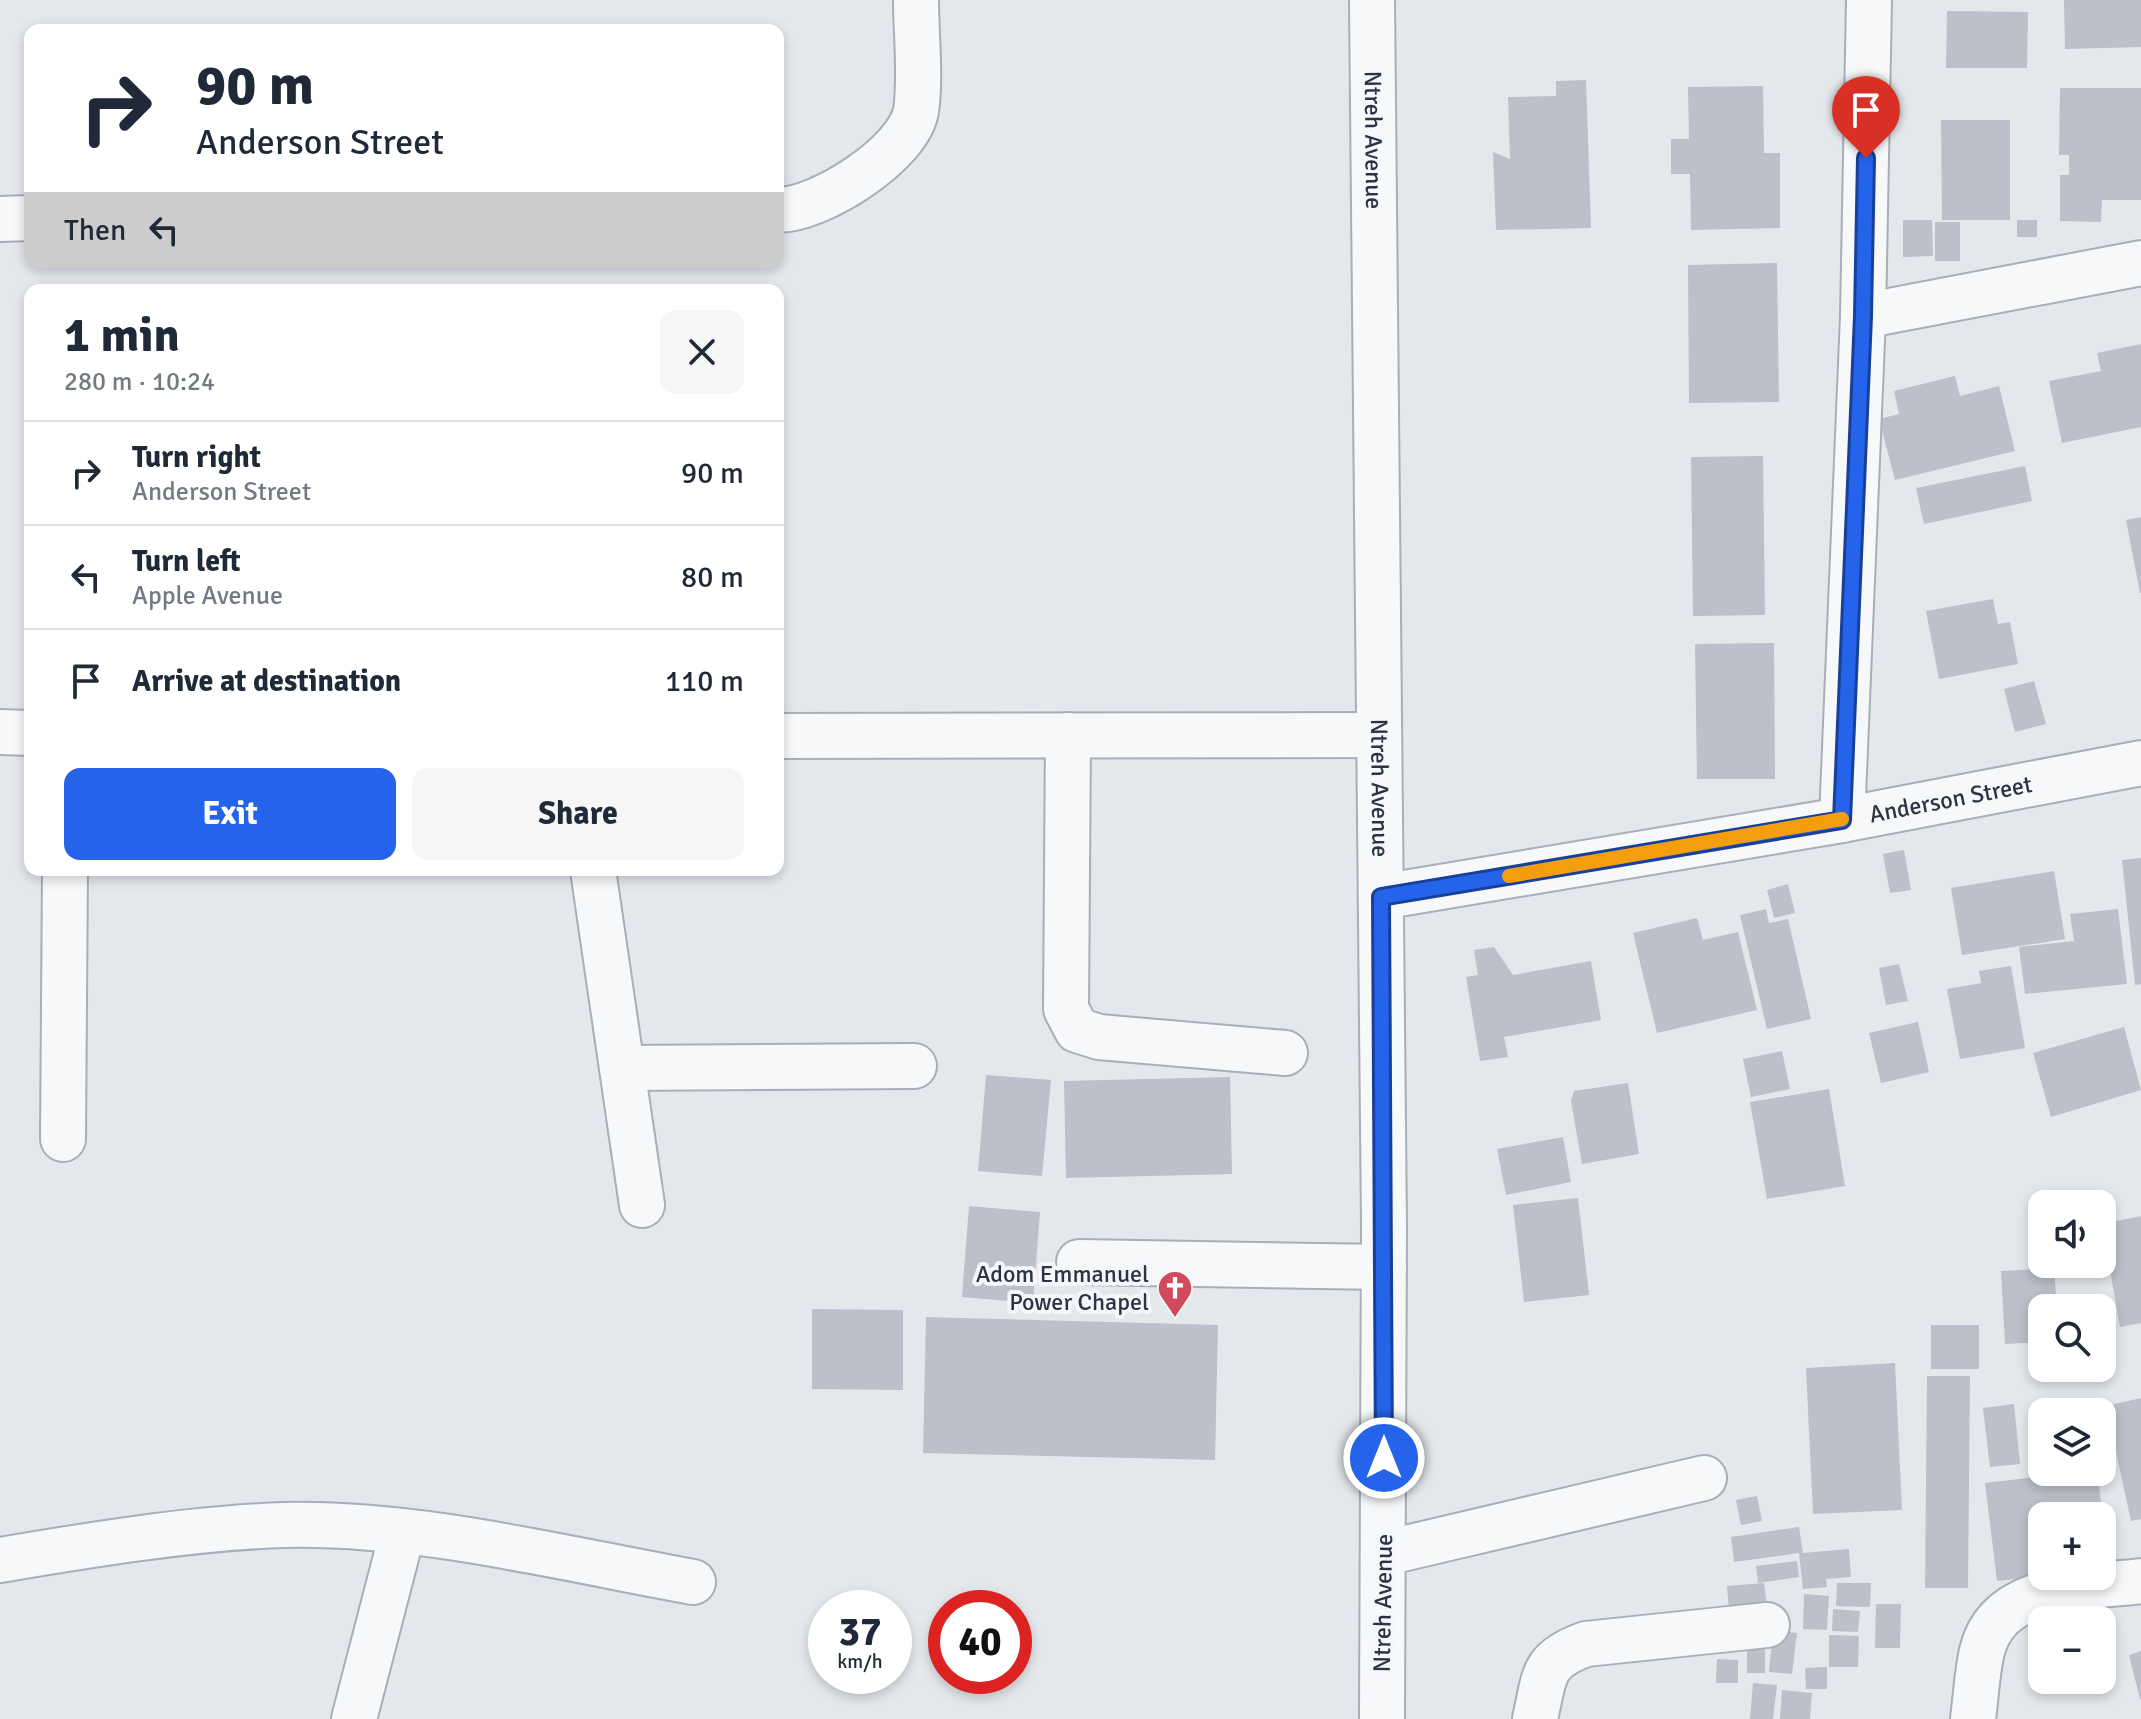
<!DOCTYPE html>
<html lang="en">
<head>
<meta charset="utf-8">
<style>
  :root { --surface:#fff; --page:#f6f6f7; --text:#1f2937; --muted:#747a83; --line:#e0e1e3; --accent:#2563eb }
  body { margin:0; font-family:Signika,sans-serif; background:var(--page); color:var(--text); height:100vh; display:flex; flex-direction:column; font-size:30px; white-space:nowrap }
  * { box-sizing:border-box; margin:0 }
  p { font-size:26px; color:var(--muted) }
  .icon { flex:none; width:44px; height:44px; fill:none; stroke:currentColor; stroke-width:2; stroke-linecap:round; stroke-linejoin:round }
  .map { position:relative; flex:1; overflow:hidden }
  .panel { position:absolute; left:24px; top:284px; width:760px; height:592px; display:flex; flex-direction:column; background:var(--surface); border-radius:16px; box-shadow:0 4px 12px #0003 }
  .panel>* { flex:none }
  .guide { position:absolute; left:24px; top:24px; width:760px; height:244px; border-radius:16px; box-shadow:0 4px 12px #0003; background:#fff; color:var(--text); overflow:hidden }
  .tools { position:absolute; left:2028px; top:1190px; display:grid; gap:16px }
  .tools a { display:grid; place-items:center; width:88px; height:88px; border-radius:16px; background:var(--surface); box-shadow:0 4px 12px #0003; font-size:40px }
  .speed { position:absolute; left:808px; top:1590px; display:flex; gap:16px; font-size:40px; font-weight:700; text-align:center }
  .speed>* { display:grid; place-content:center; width:104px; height:104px; border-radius:50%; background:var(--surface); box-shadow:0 4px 12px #0003; line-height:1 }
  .speed small { font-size:20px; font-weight:400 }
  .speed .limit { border:12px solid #d22; background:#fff; color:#111 }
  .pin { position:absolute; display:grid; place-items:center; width:68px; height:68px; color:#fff; margin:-82px -34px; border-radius:50% 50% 50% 0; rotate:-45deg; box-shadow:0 0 8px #0007 }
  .pin .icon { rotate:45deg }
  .me { position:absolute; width:88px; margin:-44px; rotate:0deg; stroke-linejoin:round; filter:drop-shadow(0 0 6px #0008) }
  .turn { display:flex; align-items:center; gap:28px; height:168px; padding:0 40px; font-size:36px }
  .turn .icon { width:104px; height:104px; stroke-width:2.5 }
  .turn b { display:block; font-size:56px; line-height:68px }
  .then { display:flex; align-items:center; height:76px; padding:0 40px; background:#0003; gap:16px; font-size:30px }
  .round { display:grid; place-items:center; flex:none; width:84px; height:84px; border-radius:16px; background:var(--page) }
  .headline { display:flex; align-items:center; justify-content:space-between; height:136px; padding:0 40px }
  h1 { font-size:48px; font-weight:700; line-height:60px }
  .primary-button { display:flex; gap:16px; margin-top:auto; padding:16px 40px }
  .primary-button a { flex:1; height:92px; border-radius:16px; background:var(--accent); color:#fff; font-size:32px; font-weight:700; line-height:92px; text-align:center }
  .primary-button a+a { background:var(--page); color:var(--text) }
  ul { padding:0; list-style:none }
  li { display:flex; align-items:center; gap:24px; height:104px; padding:0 40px; border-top:2px solid var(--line) }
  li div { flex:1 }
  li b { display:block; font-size:30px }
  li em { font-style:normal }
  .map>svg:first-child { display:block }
</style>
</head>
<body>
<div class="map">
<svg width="2141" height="1719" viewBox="0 0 2141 1719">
  <rect width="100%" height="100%" fill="#e4e7ec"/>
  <path fill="#bbc0ca" d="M2064,0H2141V47L2065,49Z
    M1947,11L2028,12L2027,68H1946Z
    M1586,80L1591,228L1496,230L1493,152L1510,159L1508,97L1556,96V81Z
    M1763,86L1764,153H1780V228L1691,230L1690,174H1671V139H1689L1688,87Z
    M2060,88H2141V200H2102L2101,222L2060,221V175H2069V155H2059Z
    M1941,120H2010V220H1942Z
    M1903,220H1932L1933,256L1903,257Z
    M2017,220H2037V237H2017Z
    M1935,222H1960V261H1935Z
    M1777,263L1779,402L1689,403L1688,265Z
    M2141,344V427L2062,443L2049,381L2101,371L2097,353Z
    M1955,376L1960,396L1999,386L2015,451L1895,480L1879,419L1899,414L1894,391Z
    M1763,456L1765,615L1693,616L1691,457Z
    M2025,466L2032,501L1924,524L1916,488Z
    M2141,517V593H2140L2126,520Z
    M1993,599L1998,624L2010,622L2018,664L1939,679L1926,611Z
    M1774,643L1775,779H1697L1695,644Z
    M2034,681L2046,724L2015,732L2004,689Z
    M1904,850L1911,890L1890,893L1883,854Z
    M2141,858V984L2135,985L2122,860Z
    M2054,871L2065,939L1962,955L1951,888Z
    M1788,884L1795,913L1774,918L1767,890Z
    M1766,909L1769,923L1788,919L1811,1019L1767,1029L1740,915Z
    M2118,909L2127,984L2025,994L2019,947L2074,941L2070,914Z
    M1697,918L1703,940L1738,932L1757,1010L1657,1033L1633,933Z
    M1494,947L1513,975L1591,961L1601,1020L1504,1037L1508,1057L1480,1061L1466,977L1478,975L1474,950Z
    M1899,964L1908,1001L1886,1005L1879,968Z
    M2011,966L2025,1048L1960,1059L1947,989L1981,983L1979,971Z
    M1918,1022L1929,1072L1881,1083L1869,1033Z
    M2124,1027L2141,1090L2051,1117L2033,1053Z
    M1782,1051L1790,1089L1751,1097L1743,1059Z
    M986,1075L1051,1080L1042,1176L978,1171Z
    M1230,1077L1232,1174L1066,1178L1064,1081Z
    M1628,1083L1639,1154L1582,1164L1571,1101L1574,1091Z
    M1829,1089L1845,1186L1767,1199L1750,1102Z
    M1563,1137L1571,1182L1506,1195L1497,1149Z
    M1578,1198L1589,1295L1524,1302L1513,1205Z
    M969,1206L1040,1212L1033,1303L962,1297Z
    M2141,1216V1323L2120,1327L2102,1224Z
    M2054,1268L2057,1308H2042V1342L2005,1344L2001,1271Z
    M812,1309L903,1310V1390L812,1389Z
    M926,1317L1218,1325L1215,1460L923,1453Z
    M1931,1325H1979V1369H1931Z
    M1895,1363L1902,1510L1813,1514L1806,1368Z
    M1927,1376H1970L1968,1588H1925Z
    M2141,1398V1519L2131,1521L2106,1406Z
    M2014,1404L2020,1464L1990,1467L1983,1408Z
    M2080,1472H2097L2103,1516H2042V1576L1997,1581L1985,1483Z
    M1757,1496L1762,1521L1741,1525L1736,1500Z
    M1799,1527L1803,1553L1849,1549L1851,1577L1826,1579L1827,1587L1803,1589L1799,1553L1734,1562L1731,1537Z
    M1797,1561L1799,1577L1758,1583L1756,1566Z
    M1764,1583L1767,1606L1729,1609L1727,1586Z
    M1837,1583H1871L1870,1607L1836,1606Z
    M1804,1594L1829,1596L1827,1630L1803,1629Z
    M1876,1604H1901L1900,1648H1875Z
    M1833,1609L1860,1611L1858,1632L1832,1631Z
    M1773,1630L1797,1633L1792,1674L1769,1672Z
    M1747,1633H1765V1673H1747Z
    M1829,1635L1859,1636L1858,1667H1829Z
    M2141,1651V1699H2140L2129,1655Z
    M1717,1659L1738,1660V1683H1716Z
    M1827,1667V1689H1806L1805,1668Z
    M1753,1683L1777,1685L1773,1719H1750Z
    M1782,1690L1812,1693L1810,1719H1780Z"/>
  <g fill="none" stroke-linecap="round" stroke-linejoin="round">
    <defs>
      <g id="minor">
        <path id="s1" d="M1372,0L1384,1227L1382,1719"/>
        <path d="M778,210C820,210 908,154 916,111C921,76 916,35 916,0"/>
        <path d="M0,219L30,218"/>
        <path d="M1863,316L2141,263"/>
        <path d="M0,732L30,733"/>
        <path d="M1068,735L1066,1009L1077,1030L1099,1037L1285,1053"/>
        <path d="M778,736L1378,735"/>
        <path d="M1842,820L1863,316L1869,0"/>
        <path d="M593,870L642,1205"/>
        <path id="s2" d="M1381,897L1842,820L2141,763"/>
        <path d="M622,1068L914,1066"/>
        <path d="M63,1139L65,870"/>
        <path d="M1079,1262L1384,1267"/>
        <path d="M1385,1553L1704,1478"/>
        <path d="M0,1560C89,1545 193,1528 284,1525C418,1522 561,1558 693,1582"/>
        <path d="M354,1719L402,1534"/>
        <path d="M1535,1719C1545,1675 1541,1660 1586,1644L1767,1625"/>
        <path d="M1973,1719C1976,1697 1977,1672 1982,1651C1999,1583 2085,1588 2141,1581"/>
      </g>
    </defs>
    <use href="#minor" stroke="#a9aeb7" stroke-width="48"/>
    <use href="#minor" stroke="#f7f8fa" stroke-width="44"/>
  </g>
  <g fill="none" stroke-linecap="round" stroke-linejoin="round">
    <defs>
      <path id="route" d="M1384,1458L1381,897L1842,820L1863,316L1866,158"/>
    </defs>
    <use href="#route" stroke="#184099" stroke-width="20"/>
    <use href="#route" stroke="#2563eb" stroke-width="14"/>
    <path stroke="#f59e0b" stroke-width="14" d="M1509,876L1842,819"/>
  </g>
  <defs>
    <symbol id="church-pin" viewBox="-11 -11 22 30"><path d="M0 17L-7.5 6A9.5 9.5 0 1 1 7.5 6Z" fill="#d1495b" stroke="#f4f6f9"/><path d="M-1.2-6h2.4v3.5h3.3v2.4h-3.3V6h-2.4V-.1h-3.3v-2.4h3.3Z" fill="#fff"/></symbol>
  </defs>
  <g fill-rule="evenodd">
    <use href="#church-pin" x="1155" y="1268" width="40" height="54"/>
  </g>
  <g text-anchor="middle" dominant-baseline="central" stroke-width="8" stroke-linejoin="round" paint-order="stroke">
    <g font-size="24" fill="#2b3445" stroke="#f4f6f9">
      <text stroke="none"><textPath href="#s1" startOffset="140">Ntreh Avenue</textPath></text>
      <text stroke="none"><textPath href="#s1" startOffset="788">Ntreh Avenue</textPath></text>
      <text stroke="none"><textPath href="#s2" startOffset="578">Anderson Street</textPath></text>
      <text transform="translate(1383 1603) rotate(-89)">Ntreh Avenue</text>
    </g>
    <g font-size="24" fill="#2b3445" stroke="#f4f6f9" text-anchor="end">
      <text x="1149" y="1274">Adom Emmanuel<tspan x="1149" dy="28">Power Chapel</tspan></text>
    </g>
  </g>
</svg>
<div class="tools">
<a><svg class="icon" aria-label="sound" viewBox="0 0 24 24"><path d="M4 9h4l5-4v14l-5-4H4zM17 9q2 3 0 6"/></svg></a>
<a><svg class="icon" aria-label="search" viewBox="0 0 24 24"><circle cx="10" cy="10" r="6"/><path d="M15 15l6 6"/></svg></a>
<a><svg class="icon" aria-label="layers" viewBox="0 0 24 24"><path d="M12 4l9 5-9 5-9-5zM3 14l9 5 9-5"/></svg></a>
<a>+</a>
<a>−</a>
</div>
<div class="speed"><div>37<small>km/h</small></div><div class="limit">40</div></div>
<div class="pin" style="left:1866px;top:158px;background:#d93025"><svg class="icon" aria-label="arrive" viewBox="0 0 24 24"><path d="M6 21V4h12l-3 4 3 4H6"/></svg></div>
<svg class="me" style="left:1384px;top:1458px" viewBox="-20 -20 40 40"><circle r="17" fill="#2563eb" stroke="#fff" stroke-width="3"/><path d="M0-11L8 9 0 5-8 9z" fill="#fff"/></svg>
<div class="guide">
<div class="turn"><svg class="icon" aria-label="right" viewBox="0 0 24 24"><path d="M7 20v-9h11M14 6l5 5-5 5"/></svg><div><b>90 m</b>Anderson Street</div></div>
<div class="then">Then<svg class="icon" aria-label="left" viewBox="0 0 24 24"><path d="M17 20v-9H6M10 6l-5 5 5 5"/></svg></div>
</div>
<section class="panel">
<div class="headline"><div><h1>1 min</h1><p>280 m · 10:24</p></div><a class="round"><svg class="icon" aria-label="close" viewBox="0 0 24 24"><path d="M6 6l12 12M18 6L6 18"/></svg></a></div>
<ul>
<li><svg class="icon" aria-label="right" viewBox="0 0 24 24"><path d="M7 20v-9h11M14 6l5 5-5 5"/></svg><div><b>Turn right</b><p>Anderson Street</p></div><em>90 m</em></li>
<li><svg class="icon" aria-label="left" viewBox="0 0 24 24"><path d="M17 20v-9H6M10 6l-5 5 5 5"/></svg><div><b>Turn left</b><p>Apple Avenue</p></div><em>80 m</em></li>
<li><svg class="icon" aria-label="arrive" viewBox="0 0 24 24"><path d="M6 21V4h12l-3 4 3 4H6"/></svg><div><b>Arrive at destination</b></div><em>110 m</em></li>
</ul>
<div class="primary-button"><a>Exit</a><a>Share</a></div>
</section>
</div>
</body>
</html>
